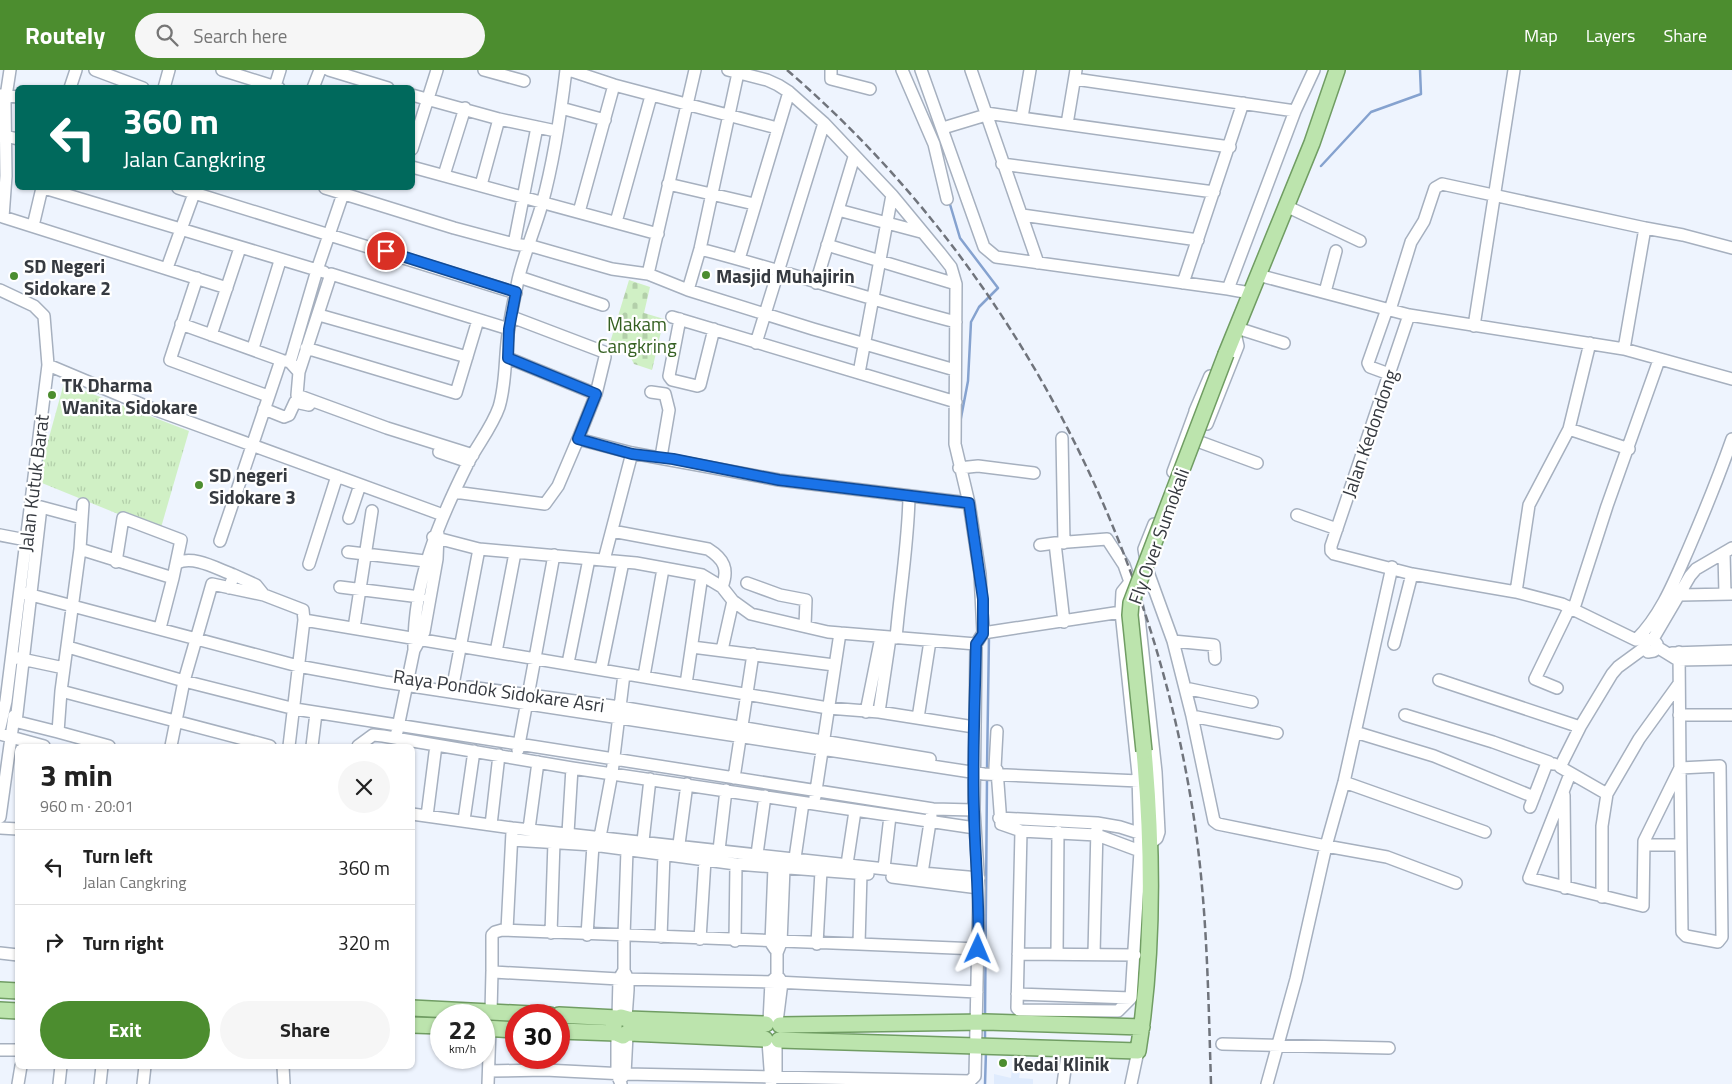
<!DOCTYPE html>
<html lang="en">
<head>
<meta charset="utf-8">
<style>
  :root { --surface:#fff; --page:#f6f6f6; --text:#222; --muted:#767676; --line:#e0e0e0; --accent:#4c8d2f }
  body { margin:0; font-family:"Titillium Web",sans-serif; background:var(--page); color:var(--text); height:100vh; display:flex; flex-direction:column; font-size:19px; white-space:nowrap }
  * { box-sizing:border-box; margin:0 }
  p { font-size:16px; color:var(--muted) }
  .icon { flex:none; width:28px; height:28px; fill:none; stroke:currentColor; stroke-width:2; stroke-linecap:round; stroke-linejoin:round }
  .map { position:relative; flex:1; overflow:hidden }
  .details { position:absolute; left:15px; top:674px; width:400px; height:325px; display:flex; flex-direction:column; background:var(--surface); border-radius:8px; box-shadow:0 1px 4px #0004 }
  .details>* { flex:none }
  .banner { position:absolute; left:15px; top:15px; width:400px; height:105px; border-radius:8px; box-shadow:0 1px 4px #0004; background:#00695c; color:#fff; overflow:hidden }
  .speed { position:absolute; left:430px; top:934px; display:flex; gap:10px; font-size:25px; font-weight:700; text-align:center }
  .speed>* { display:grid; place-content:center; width:65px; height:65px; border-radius:50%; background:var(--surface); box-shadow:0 1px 4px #0004; line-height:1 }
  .speed small { font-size:12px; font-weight:400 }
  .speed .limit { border:8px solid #d22; background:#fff; color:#111 }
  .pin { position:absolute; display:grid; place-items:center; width:42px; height:42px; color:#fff; margin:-21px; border:2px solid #fff; border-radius:50%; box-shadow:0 1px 5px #0007 }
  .me { position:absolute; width:55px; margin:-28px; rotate:1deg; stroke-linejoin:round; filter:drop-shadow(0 0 4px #0008) }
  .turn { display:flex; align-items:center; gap:18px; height:105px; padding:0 25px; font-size:22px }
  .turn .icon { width:65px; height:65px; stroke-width:2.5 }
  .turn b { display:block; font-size:35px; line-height:42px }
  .round { display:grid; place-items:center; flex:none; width:52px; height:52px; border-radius:26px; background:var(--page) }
  .summary { display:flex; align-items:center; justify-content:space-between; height:85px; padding:0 25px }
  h1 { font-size:30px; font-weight:700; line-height:38px }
  .primary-button { display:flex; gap:10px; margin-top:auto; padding:10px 25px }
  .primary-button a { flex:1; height:58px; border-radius:30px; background:var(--accent); color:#fff; font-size:20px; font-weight:700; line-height:58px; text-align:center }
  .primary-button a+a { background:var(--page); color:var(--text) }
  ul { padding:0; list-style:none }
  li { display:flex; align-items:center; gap:15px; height:75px; padding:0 25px; border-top:1px solid var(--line) }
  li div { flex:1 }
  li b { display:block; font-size:19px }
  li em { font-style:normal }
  header { display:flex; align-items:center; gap:30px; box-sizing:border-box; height:70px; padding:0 25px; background:var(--accent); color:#fff }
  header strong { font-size:24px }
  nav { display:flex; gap:28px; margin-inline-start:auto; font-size:18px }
  .search { width:350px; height:45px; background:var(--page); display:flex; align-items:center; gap:12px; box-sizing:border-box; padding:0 18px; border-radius:28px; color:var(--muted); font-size:19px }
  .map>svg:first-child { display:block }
</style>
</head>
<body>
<header>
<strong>Routely</strong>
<div class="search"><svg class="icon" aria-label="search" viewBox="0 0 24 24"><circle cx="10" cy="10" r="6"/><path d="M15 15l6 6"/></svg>Search here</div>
<nav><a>Map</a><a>Layers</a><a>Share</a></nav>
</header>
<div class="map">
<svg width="1732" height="1014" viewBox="0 0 1732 1014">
  <defs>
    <pattern id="grass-tufts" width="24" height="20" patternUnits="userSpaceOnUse" patternTransform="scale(1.25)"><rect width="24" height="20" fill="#d0f0c5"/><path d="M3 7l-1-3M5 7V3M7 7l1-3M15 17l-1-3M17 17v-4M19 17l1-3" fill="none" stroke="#b3cfaa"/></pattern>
    <pattern id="cemetery-stones" width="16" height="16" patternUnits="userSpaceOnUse" patternTransform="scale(1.25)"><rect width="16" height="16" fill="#d0f0c5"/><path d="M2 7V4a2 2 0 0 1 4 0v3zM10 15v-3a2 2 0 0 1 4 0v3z" fill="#b3cfaa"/></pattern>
  </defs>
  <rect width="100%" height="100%" fill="#eef4fe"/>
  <path fill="#dfebfd" d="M1012,999L1020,1000L1019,1008L1033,1009V1014H994V1004L1011,1008Z"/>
  <path fill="url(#grass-tufts)" d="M64,313L189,361L160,461L37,411Z"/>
  <path fill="url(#cemetery-stones)" d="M629,210L650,217L644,243L664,249L652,300L634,294L629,284L609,276Z"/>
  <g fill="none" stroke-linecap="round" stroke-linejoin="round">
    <path stroke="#85a2cf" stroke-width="2.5" d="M1321,96L1371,42L1421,24L1420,0
      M949,131L960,168L998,218L979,237L971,252L968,311L960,353
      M986,523L989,558
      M987,700L989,566
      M985,948L987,708
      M985,958V970
      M985,1014L986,981"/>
    <defs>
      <path id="minor" d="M10,0L5,33L6,106L3,147L227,218
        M95,0L143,18
        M222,0L279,18
        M329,0L388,18
        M484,0L524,11
        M569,0L614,15L777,58
        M831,0V9L870,19
        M902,0L934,74L947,129
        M921,0L984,177L996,187L1228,219L1295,41L1314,0
        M971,0L1038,193
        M1075,9L1295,41
        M275,16L280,0
        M70,18L76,0
        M164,18L169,0
        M313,18L320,0
        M0,25L18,27
        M412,25L499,49L556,61
        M561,38L605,50
        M986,43L1230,77
        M1022,47L1030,0
        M1067,54L1076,0
        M943,58L986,45
        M5,66L18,69
        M412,79L437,0
        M1002,94L1214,122
        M412,97L658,164
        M444,105L465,38
        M668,114L754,134
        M481,115L499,49
        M44,118L317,200L345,118
        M178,118L516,223
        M325,118L454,158L514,174L535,177L612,199L648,204L688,220L813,259L955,300
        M1286,136L1360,171
        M838,140L921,162
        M579,142L614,15
        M1022,145L1198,170
        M616,152L651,26
        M33,156L42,118
        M1645,158L1683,165L1732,178
        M514,174L537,57
        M827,175L956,214
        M700,179C786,201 870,230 956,252
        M739,189L789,22
        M167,198L196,118
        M648,204L695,0
        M1258,205L1409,245L1624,279L1732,309
        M519,207L603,235
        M197,208L170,290L268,326
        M816,213L854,87
        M1183,213L1243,33
        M1228,219L1250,223
        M0,220L34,236L44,246L48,295L6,631L0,657
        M688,220L700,179L738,3
        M1325,222L1336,181
        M1387,239L1368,293L1370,297L1389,304
        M1390,240L1411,172L1424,151L1435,118L1442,114L1645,158L1624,279
        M319,245L467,287
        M1409,245L1331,476V481L1334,484L1412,504L1516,522L1562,534L1636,570C1661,545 1674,512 1688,480C1704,443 1719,406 1732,369
        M512,247L604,282L605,287L596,324L578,369
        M672,247L956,332
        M680,249L669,306L672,310L697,316L700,315L714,259
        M181,254L281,290
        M1474,256L1514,0
        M1237,258L1284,273
        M211,265L240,178
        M756,273L824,53
        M253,278L280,191
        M306,278L456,323L478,250
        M508,288L596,324
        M290,292L317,200L324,202
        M48,295L148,337L443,445
        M299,302L331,204L509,259
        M859,303L892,125
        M651,322L665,324L669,340L661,387
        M264,339L284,347L289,345L295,332L309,335
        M1195,341L1210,306
        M1207,354L1238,276L1235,263L1233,264
        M1569,359L1590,273
        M1062,368L1064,473
        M1200,372L1257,393
        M439,382L469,392
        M959,398L978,396L1034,403
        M1173,402L1195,342H1203L1208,346
        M454,422L545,434L558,416L578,369L632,383L779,410L969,433
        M83,434L80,479L61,621L58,662L109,676
        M41,437L82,448
        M1297,445L1337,459
        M349,448L360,415
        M1154,454L1144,479L1148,502L1173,571L1192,646L1214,751L1218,754L1326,776L1344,712L1392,497
        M612,461L708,479C724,489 729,499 722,517
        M0,465L26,470
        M433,467L479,479L636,493L702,505L722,517L733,531L751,544L828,562L976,574
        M220,471L281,290L290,292L299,302L297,325L387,358L473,385
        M1040,475L1055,473
        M80,479L173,508
        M348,482L425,491
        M1724,483L1725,524
        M604,490L632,383
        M116,492L123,448L181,470L173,508L160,558
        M177,493C194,485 217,499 234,505L229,518
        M309,494L337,406
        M234,505L256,515L264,525
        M747,513L780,525L806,530L805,556
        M340,517L420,527
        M20,522L298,596L385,612L984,704L1139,711
        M1516,522L1529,435L1569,359L1629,379
        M1680,525L1732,524
        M1574,538L1607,436L1659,290
        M304,550L828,638L879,642L974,657
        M1064,552L1055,473L1107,469L1124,495L1130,512
        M354,558L372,441
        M983,563L1121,542
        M896,568C900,521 908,475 909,427
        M1653,569L1690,506L1696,499L1732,478
        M1173,571L1214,575L1215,589
        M1394,574L1412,504
        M68,577L184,611L295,639L933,739L974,740
        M692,577L834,595
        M1657,577L1678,590L1732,589
        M414,580C413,512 438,453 468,393C478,374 492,357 499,337C507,311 504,284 509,258C511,242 515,226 518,210C524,184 535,159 542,134C553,94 561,42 566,0
        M722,580L733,531
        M496,582L515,483
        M1672,583L1732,581
        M17,588L64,598
        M568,593L589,489
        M601,599L623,492
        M644,606L663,499
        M1439,610L1580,657
        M686,614L702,505
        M453,615L479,479
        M469,617L620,637L930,689
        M1185,618L1252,632
        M1557,618L1535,609L1570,537
        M61,621L270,676
        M866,642L881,567
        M879,642L890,568
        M1405,645L1493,672L1549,692
        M1679,645H1732
        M1192,646L1277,663
        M918,648L930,571
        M14,651L58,662
        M16,652L41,437L30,438
        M397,662L414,580L424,562L437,489L438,464
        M1355,662L1434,686L1534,727
        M0,664L44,676
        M171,676L184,611L212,514L264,525L303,540L304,550L289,676
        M312,676L316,643
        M358,676L373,665L383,666L572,698L975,758
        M518,680L554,485
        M1720,696L1722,867L1718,872L1686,866L1682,862L1680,698Z
        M995,698L997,661
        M997,700L1001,754L1021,761L1097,765L1140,781
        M1570,704L1529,808L1643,836L1644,771L1680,698L1679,582
        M734,708L753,584
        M1344,712L1485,762
        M1607,724L1639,669L1678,615
        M1564,725L1565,818
        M815,727L840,563
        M1530,737L1547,693L1554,694
        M412,744L512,758L922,803L931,746
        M427,746L436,675
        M0,747L14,646
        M999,748L1097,753L1120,757L1145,765
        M464,750L474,681
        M491,755L499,685
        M0,758L18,759
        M529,759L538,692
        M1021,761L1017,938L1019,940L1118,941L1131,928L1140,781L1138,704L1121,542L1122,522L1130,512L1138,538L1156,702L1159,762L1157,768L1151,773
        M568,763L572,698
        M600,767L612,703L624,604
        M512,770L593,775L736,794L868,804
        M643,771L650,709
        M679,774L687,714
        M1644,775H1681
        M719,780L726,720
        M757,784L765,726
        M795,788L803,733
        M847,794L855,741
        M774,797L771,873L775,879
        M884,798L890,746
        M861,803L859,874L502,860L495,862L492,865V900L494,902L619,909L776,912L977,922
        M922,803L979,808
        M892,807L979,818
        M1602,827V756L1607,724L1560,697L1580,657L1612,604L1618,597L1644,578L1646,570L1653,569L1657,574L1654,581L1648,582L1644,578
        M507,860L512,762
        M551,863L554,772
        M587,865L593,775
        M661,867L664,784
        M700,869L705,790
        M735,871L736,794
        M817,874L821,801
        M859,874L978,879
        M0,883L18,885
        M1018,884L1135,885
        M1057,884L1058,762
        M1094,884L1097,758
        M1017,924L1131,928
        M491,942L492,901
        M618,948L619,909L623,902
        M626,948L628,920V909L624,901V866L627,780
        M769,952L771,912L775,908
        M777,952L782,912L777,905V883L781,873L784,798
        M617,964V1004L621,1014
        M768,971L771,1012
        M1222,974L1389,978
        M0,980H18
        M283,996L284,1014
        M489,1001L545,1000L625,1004L970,1011L975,1006L979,818L974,740L976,574L983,563L980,504L969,433L955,374L956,214L951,197L940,183L892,125L824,53L789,22L778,15L767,10L728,0
        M776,1002V971
        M621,1009L625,1004L627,965
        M18,1014L21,996
        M59,1014L61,996
        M100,1014L102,996
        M143,1014L145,996
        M488,1014L490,959
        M1063,1014L1068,978
        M1131,1014L1138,981
        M1267,1014L1296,909L1326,776L1387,787L1456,813"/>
      <path id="major" d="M1226,284L1312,73L1337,0
        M0,920L18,921
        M412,938L550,945
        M0,940L18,941
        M559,945L617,948
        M628,949L766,954
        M412,955L441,956
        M780,955L985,952L1142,957
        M484,958L516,960
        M559,961L616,963L623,966L631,960L632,956L628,949L621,947L614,952V960L616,963
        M629,963L765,969
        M779,970L1138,981C1154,882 1153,781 1144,681"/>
    </defs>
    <use href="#minor" stroke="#a6b0bf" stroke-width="14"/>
    <use href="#major" stroke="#709d63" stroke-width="18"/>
    <use href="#minor" stroke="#fff" stroke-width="11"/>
    <use href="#major" stroke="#bce4ad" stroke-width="15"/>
    <path stroke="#70747c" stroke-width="2.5" stroke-dasharray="8 4" stroke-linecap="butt" d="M787,0C1000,183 1143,448 1190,724C1207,820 1208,917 1211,1014"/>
    <defs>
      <path id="major-bridge" d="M1144,681L1130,545L1131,533L1226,284"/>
    </defs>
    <use href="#major-bridge" stroke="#709d63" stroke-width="18" stroke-linecap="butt"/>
    <use href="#major-bridge" stroke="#bce4ad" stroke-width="15"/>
  </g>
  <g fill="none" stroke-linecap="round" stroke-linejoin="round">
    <defs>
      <path id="route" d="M386,181L516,222L509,259L508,288L596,324L578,369L632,384L673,389L779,410L969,433L983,529V564L976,574C975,630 972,686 974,742C975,788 980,833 978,879"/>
    </defs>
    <use href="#route" stroke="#114b97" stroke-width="12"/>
    <use href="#route" stroke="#1a73e8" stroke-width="9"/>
  </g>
  <g fill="#4c8d2f" stroke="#fff" stroke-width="2">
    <circle cx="706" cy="205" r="5"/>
    <circle cx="14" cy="206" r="5"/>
    <circle cx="52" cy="325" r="5"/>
    <circle cx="199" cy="415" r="5"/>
    <circle cx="1003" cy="993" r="5"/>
  </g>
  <g text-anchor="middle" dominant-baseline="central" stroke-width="4.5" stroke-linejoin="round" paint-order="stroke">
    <g font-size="19" font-weight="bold" fill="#363a40" stroke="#fff" text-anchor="start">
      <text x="24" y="195">SD Negeri<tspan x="24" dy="22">Sidokare 2</tspan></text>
      <text x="716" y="205">Masjid Muhajirin</text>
      <text x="62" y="314">TK Dharma<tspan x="62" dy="22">Wanita Sidokare</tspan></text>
      <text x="209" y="404">SD negeri<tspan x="209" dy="22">Sidokare 3</tspan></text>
      <text x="1013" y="993">Kedai Klinik</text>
    </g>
    <g font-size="19" fill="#356022" stroke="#fff">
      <text x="637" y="253">Makam<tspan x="637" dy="22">Cangkring</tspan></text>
    </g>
    <g font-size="19" fill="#363a40" stroke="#fff">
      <text transform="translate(1369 363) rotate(-71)">Jalan Kedondong</text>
      <text transform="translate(33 413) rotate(-83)">Jalan Kutuk Barat</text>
      <text transform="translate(1158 466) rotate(-70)">Fly Over Sumokali</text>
      <text transform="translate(499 620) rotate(8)">Raya Pondok Sidokare Asri</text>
    </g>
  </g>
</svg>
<div class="speed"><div>22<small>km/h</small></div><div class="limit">30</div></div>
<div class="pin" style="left:386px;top:181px;background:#d93025"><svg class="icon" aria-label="arrive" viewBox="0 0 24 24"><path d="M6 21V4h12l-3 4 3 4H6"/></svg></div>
<svg class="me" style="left:978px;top:879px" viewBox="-20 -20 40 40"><path d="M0-17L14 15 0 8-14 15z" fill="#1a73e8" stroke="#fff" stroke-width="4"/></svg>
<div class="banner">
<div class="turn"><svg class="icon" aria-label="left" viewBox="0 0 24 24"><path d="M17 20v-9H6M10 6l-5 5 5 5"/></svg><div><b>360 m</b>Jalan Cangkring</div></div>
</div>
<section class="details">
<div class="summary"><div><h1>3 min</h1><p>960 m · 20:01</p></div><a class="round"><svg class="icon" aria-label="close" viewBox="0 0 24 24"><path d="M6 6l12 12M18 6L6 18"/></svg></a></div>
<ul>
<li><svg class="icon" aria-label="left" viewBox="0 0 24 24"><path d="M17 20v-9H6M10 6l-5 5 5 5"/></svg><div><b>Turn left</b><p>Jalan Cangkring</p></div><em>360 m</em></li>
<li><svg class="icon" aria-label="right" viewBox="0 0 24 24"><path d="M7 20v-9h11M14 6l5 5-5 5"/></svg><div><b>Turn right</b></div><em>320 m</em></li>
</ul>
<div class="primary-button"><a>Exit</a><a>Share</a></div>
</section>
</div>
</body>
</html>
